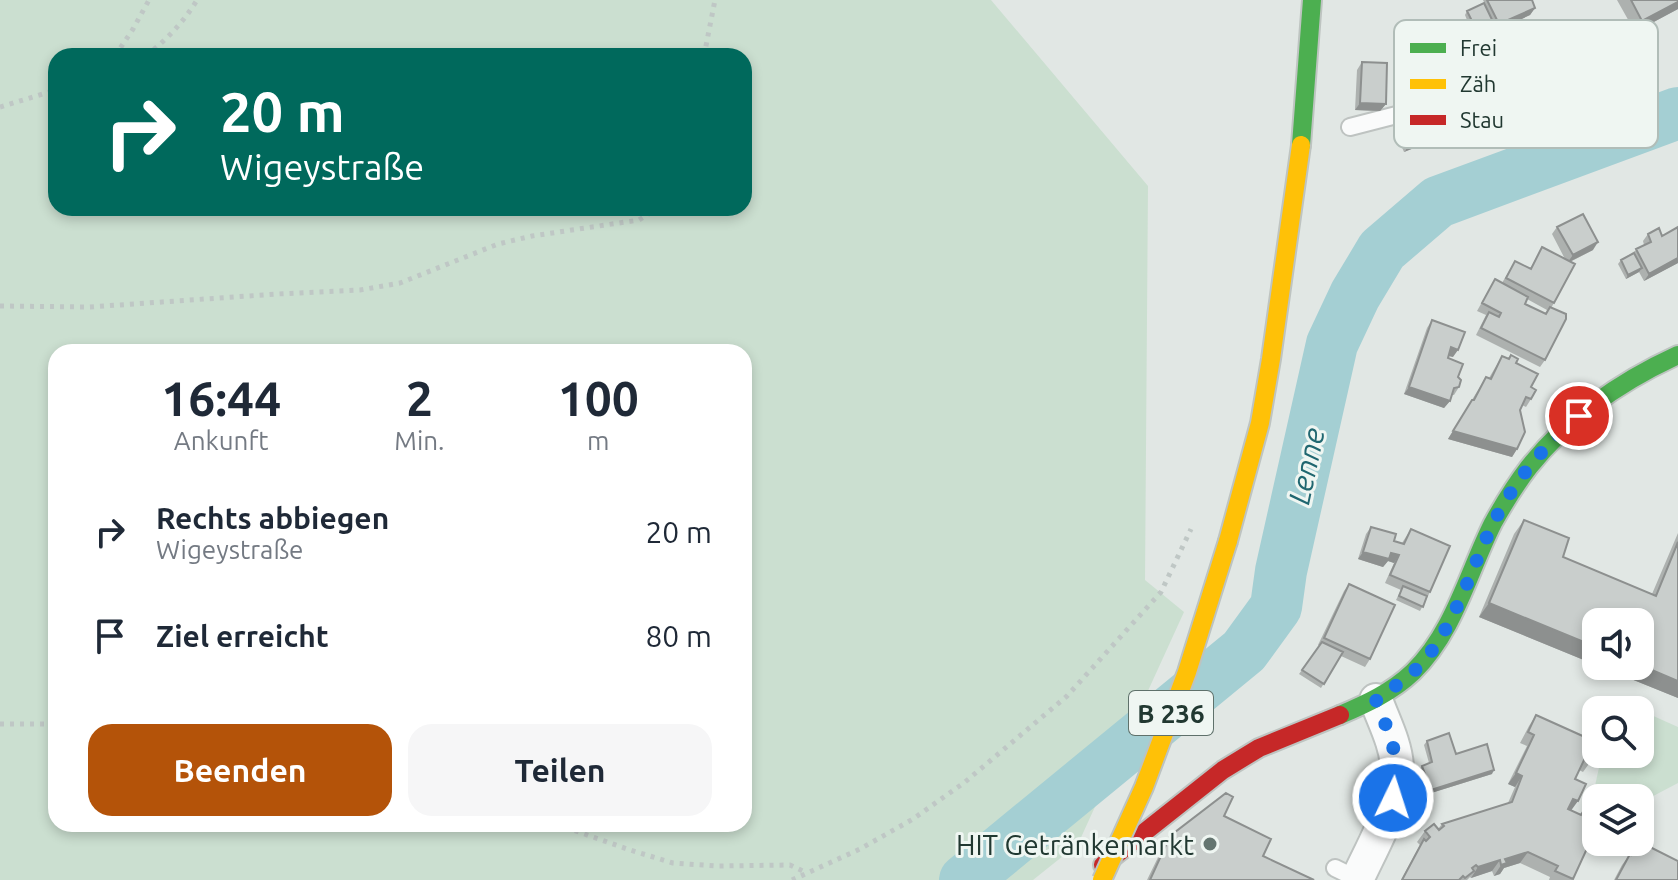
<!DOCTYPE html>
<html lang="de">
<head>
<meta charset="utf-8">
<style>
  :root { --surface:#fff; --page:#f6f6f7; --text:#1f2937; --muted:#747a83; --accent:#b45309 }
  body { margin:0; font-family:Ubuntu,sans-serif; background:var(--page); color:var(--text); height:100vh; display:flex; flex-direction:column; font-size:30px; white-space:nowrap }
  * { box-sizing:border-box; margin:0 }
  p { font-size:26px; color:var(--muted) }
  .icon { flex:none; width:44px; height:44px; fill:none; stroke:currentColor; stroke-width:2; stroke-linecap:round; stroke-linejoin:round }
  .map { position:relative; flex:1; overflow:hidden }
  .side { position:absolute; left:48px; top:344px; width:704px; height:488px; display:flex; flex-direction:column; background:var(--surface); border-radius:24px; box-shadow:0 4px 12px #0003 }
  .side>* { flex:none }
  .top-card { position:absolute; left:48px; top:48px; width:704px; height:168px; border-radius:24px; box-shadow:0 4px 12px #0003; background:#00695c; color:#fff; overflow:hidden }
  .fabs { position:absolute; left:1582px; top:608px; display:grid; gap:16px }
  .fabs a { display:grid; place-items:center; width:72px; height:72px; border-radius:16px; background:var(--surface); box-shadow:0 4px 12px #0003; font-size:40px }
  .pin { position:absolute; display:grid; place-items:center; width:68px; height:68px; color:#fff; margin:-34px; border:4px solid #fff; border-radius:50%; box-shadow:0 2px 8px #0007 }
  .me { position:absolute; width:88px; margin:-44px; rotate:4deg; stroke-linejoin:round; filter:drop-shadow(0 0 6px #0008) }
  .turn { display:flex; align-items:center; gap:28px; height:168px; padding:0 40px; font-size:36px }
  .turn .icon { width:104px; height:104px; stroke-width:2.5 }
  .turn b { display:block; font-size:56px; line-height:68px }
  .eta { display:flex; justify-content:space-evenly; align-items:center; height:136px; text-align:center }
  .eta b { font-size:48px; font-weight:700; line-height:56px }
  .button { display:flex; gap:16px; margin-top:auto; padding:16px 40px }
  .button a { flex:1; height:92px; border-radius:24px; background:var(--accent); color:#fff; font-size:32px; font-weight:700; line-height:92px; text-align:center }
  .button a+a { background:var(--page); color:var(--text) }
  ul { padding:0; list-style:none }
  li { display:flex; align-items:center; gap:24px; height:104px; padding:0 40px }
  li div { flex:1 }
  li b { display:block; font-size:30px }
  li em { font-style:normal }
  .map>svg:first-child { display:block }
</style>
</head>
<body>
<div class="map">
<svg width="1678" height="880" viewBox="0 0 1678 880">
  <rect width="100%" height="100%" fill="#e1e7e4"/>
  <path fill="#cbdfd0" fill-rule="evenodd" d="M0,0H991L1148,186L1145,580L1184,612L1078,844L1033,880H0ZM56,56H744V208H56ZM56,352H744V824H56Z
    M1622,702L1678,727V783L1640,803V798H1596V812L1591,804L1602,754H1640V710H1619Z"/>
  <g fill="none" stroke-linecap="round" stroke-linejoin="round">
    <path stroke="#a4cfd3" stroke-width="52" d="M965,880L1244,651L1276,607L1281,571L1332,344L1355,295L1382,250L1438,202L1678,113"/>
    <defs>
      <path id="lane" d="M1350,127L1517,84L1608,55
        M1335,868L1357,879"/>
      <path id="street" d="M1357,880C1371,849 1400,800 1397,767C1396,744 1384,722 1376,700"/>
      <path id="fast" d="M1301,145L1312,0
        M1340,715C1366,704 1392,692 1413,672C1454,632 1468,573 1493,523C1503,505 1516,484 1529,467C1568,418 1621,381 1678,355"/>
      <path id="slow" d="M1228,541L1260,423L1271,359L1301,145"/>
      <path id="jam" d="M1103,865L1223,770L1259,748L1340,715"/>
    </defs>
    <use href="#lane" stroke="#bec3c1" stroke-width="20"/>
    <use href="#street" stroke="#bec3c1" stroke-width="36"/>
    <use href="#fast" stroke="#bec4c1" stroke-width="22"/>
    <use href="#slow" stroke="#bec4c1" stroke-width="22"/>
    <use href="#jam" stroke="#bec4c1" stroke-width="22"/>
    <path stroke="#bfc7c5" stroke-width="5" stroke-dasharray="4 6" stroke-linecap="butt" d="M115,56L133,29L149,0
      M146,56C167,39 183,23 197,0
      M704,56L715,0
      M0,107L56,90
      M0,306L90,307L277,294L360,290L400,283L498,244L532,236L639,220L658,208
      M0,724H56
      M556,824L630,850L673,863L717,866L790,865L807,873
      M792,880L860,849L913,819L965,782L1067,696L1161,592L1191,529"/>
    <use href="#lane" stroke="#fafbfb" stroke-width="16"/>
    <use href="#street" stroke="#fafbfb" stroke-width="32"/>
    <use href="#fast" stroke="#4caf50" stroke-width="18"/>
    <use href="#slow" stroke="#ffc107" stroke-width="18"/>
    <use href="#jam" stroke="#c62828" stroke-width="18"/>
    <defs>
      <path id="slow-bridge" d="M1102,880L1144,787L1187,672L1228,541"/>
    </defs>
    <use href="#slow-bridge" stroke="#bcc3c1" stroke-width="22" stroke-linecap="butt"/>
    <use href="#slow-bridge" stroke="#ffc107" stroke-width="18"/>
  </g>
  <path fill="#adb1af" fill-rule="evenodd" d="M1483,0H1532L1535,8L1530,15L1494,32L1481,35L1484,81L1453,87L1448,94L1425,98L1416,45L1421,38L1444,36L1471,30L1465,15L1467,11L1483,4L1484,2Z
    M1617,0H1678V9L1635,32Z
    M1362,62L1386,104L1380,111L1355,110L1357,70Z
    M1396,122L1429,142L1404,152L1393,126Z
    M1557,227L1593,250L1570,262L1554,303L1551,308L1545,360L1540,367L1476,335L1486,315L1477,311L1495,279L1502,283L1515,261L1530,269L1542,247L1565,259L1552,234ZM1527,299L1547,310L1545,314L1525,304Z
    M1648,234L1678,263L1644,281L1639,272L1626,279L1618,264L1621,260L1644,245L1643,241Z
    M1432,320L1453,357L1448,356V358L1458,377L1459,387L1454,395H1452L1450,401L1444,408L1404,394L1427,328Z
    M1511,355L1531,387V399L1526,407L1522,405L1520,410L1517,449L1512,457L1448,439L1486,377L1489,378L1502,356L1508,359Z
    M1524,520L1563,557L1652,594L1678,533V698L1599,666L1596,622V665L1479,617L1514,534Z
    M1371,527L1394,541L1402,543L1411,529L1430,592L1420,611L1396,600L1401,590L1385,583L1394,563L1388,561L1383,567L1358,559L1366,534Z
    M1349,584L1370,659L1365,667L1341,656L1321,688L1299,674L1320,646L1318,645L1344,591Z
    M1536,715L1591,761L1583,772L1579,770L1575,779L1571,811L1580,815L1584,810L1596,829L1572,880H1549L1550,877L1520,863L1504,868L1500,874L1494,876L1492,871L1471,878L1470,877L1467,880H1401L1420,845L1417,842L1425,831L1438,829L1442,824L1508,803L1515,787L1508,784L1527,746L1520,743L1529,726Z
    M1427,741L1456,754L1492,774L1428,794L1419,770L1422,766L1429,763L1424,745Z
    M1224,816L1263,856L1314,880H1147L1163,847L1170,836Z
    M1637,845L1678,880H1614L1622,865Z"/>
  <path fill="#8d908f" d="M1678,2V9L1635,32L1642,21Z
    M1535,8L1530,15L1494,32L1499,24Z
    M1496,28L1494,32L1474,36L1477,32Z
    M1489,74L1484,81L1453,87L1448,94L1425,98L1431,90L1452,80Z
    M1360,103L1386,104L1380,111L1355,110Z
    M1431,138L1429,142L1404,152L1407,149Z
    M1598,242L1593,250L1567,263L1573,255Z
    M1678,258V263L1644,281L1649,274Z
    M1642,268L1639,272L1626,279L1628,275Z
    M1451,347L1458,350L1453,357L1446,355Z
    M1409,387L1450,401L1444,408L1404,394Z
    M1453,431L1517,449L1512,457L1448,439Z
    M1363,552L1391,553L1399,555L1394,563L1388,561L1383,567L1358,559Z
    M1489,603L1596,647V665L1479,617Z
    M1640,665L1678,681V698L1599,666H1640Z
    M1494,770L1492,774L1428,794L1431,790Z
    M1516,773L1522,776L1515,787L1508,784Z
    M1573,799L1578,801L1570,812L1565,810Z
    M1528,852L1520,863L1504,868L1500,874L1494,876L1505,859Z
    M1500,860L1492,871L1471,878L1478,867Z"/>
  <path fill="#c9cecc" stroke="#8d908f" stroke-width="2" d="M1487,0H1532L1535,8L1499,24Z
    M1631,0H1678V2L1642,21Z
    M1484,3L1496,28L1480,31V28L1476,29L1467,11Z
    M1362,62L1387,63L1386,104L1360,103Z
    M1420,112L1431,138L1407,149L1396,122Z
    M1583,214L1598,242L1573,255L1557,227Z
    M1678,227V258L1649,274L1636,249L1651,242L1648,234L1659,228L1662,236Z
    M1542,247L1575,264L1554,303L1506,278L1515,261L1531,269Z
    M1634,253L1642,268L1628,275L1621,260Z
    M1495,279L1528,297L1525,304L1546,314L1550,307L1566,314V319L1545,360L1481,328L1489,312L1499,317L1501,313L1482,303Z
    M1432,320L1465,332L1458,350L1451,347L1448,358L1463,364L1458,377L1461,380L1459,387L1454,388L1450,401L1409,387Z
    M1511,355L1518,359L1516,363L1538,374L1531,387L1536,390L1531,399L1526,397L1520,410L1525,432L1517,449L1453,431L1472,400H1474L1486,377L1491,379L1502,356L1509,359Z
    M1524,520L1569,538L1563,557L1656,596L1678,542V681L1640,665V622H1596V647L1489,603Z
    M1371,527L1396,534L1394,541L1404,544L1411,529L1450,546L1430,592L1390,575L1399,555L1391,553L1389,559L1363,552Z
    M1349,584L1395,605L1370,659L1324,638Z
    M1403,586L1427,596L1423,607L1399,596Z
    M1322,642L1343,652L1324,684L1302,670Z
    M1536,715L1596,742V750L1591,761L1585,758L1575,779L1586,784L1578,801L1573,799L1568,809L1581,815L1584,810L1596,816V829L1573,879L1555,871L1558,866L1528,852L1505,859L1507,863L1501,865L1500,860L1478,867L1476,865L1472,868L1474,871L1465,878L1463,876L1459,880H1402L1424,839L1426,841L1430,837L1425,831L1434,824L1439,830L1444,826L1442,824L1512,802L1522,776L1516,773L1534,735L1528,732Z
    M1449,733L1456,754L1487,744L1494,770L1431,790L1422,766L1432,762L1427,741Z
    M1226,793L1233,797L1224,816L1271,839L1263,856L1314,880H1150L1170,836Z
    M1642,843L1678,861V880H1616L1630,854L1631,855L1637,845Z"/>
  <g fill="none" stroke-linecap="round" stroke-linejoin="round">
    <path stroke="#1a73e8" stroke-width="14" stroke-dasharray="0 25.2" d="M1393,798C1402,757 1390,737 1376,700C1392,688 1410,677 1423,662C1455,625 1471,569 1492,526C1512,484 1544,445 1579,416"/>
  </g>
  <circle fill="#647570" stroke="#eff6f2" stroke-width="3" cx="1210" cy="844" r="8"/>
  <g text-anchor="middle" dominant-baseline="central" stroke-width="6" stroke-linejoin="round" paint-order="stroke">
    <rect fill="#eff6f2" stroke="#5f716b" stroke-width="2" x="1129" y="691" width="84" height="44" rx="6"/>
    <g font-size="26" font-weight="bold" fill="#213831">
      <text x="1171" y="713">B 236</text>
    </g>
    <g font-size="28" fill="#213831" stroke="#eff6f2" text-anchor="end">
      <text x="1194" y="844">HIT Getränkemarkt</text>
    </g>
    <g font-size="30" font-style="italic" fill="#206770" stroke="#eff6f2">
      <text transform="translate(1306 466) rotate(-78)">Lenne</text>
    </g>
  </g>
  <rect x="1394" y="20" width="264" height="128" rx="12" fill="#eff6f2" stroke="#b1bdb8" stroke-width="2"/>
  <rect x="1410" y="43" width="36" height="10" fill="#4caf50"/>
  <rect x="1410" y="79" width="36" height="10" fill="#ffc107"/>
  <rect x="1410" y="115" width="36" height="10" fill="#c62828"/>
  <g font-size="22" fill="#213831">
    <text x="1460" y="56">Frei</text>
    <text x="1460" y="92">Zäh</text>
    <text x="1460" y="128">Stau</text>
  </g>
</svg>
<div class="fabs">
<a><svg class="icon" aria-label="sound" viewBox="0 0 24 24"><path d="M4 9h4l5-4v14l-5-4H4zM17 9q2 3 0 6"/></svg></a>
<a><svg class="icon" aria-label="search" viewBox="0 0 24 24"><circle cx="10" cy="10" r="6"/><path d="M15 15l6 6"/></svg></a>
<a><svg class="icon" aria-label="layers" viewBox="0 0 24 24"><path d="M12 4l9 5-9 5-9-5zM3 14l9 5 9-5"/></svg></a>
</div>
<div class="pin" style="left:1579px;top:416px;background:#d93025"><svg class="icon" aria-label="arrive" viewBox="0 0 24 24"><path d="M6 21V4h12l-3 4 3 4H6"/></svg></div>
<svg class="me" style="left:1393px;top:798px" viewBox="-20 -20 40 40"><circle r="17" fill="#1a73e8" stroke="#fff" stroke-width="3"/><path d="M0-11L8 9 0 5-8 9z" fill="#fff"/></svg>
<div class="top-card">
<div class="turn"><svg class="icon" aria-label="right" viewBox="0 0 24 24"><path d="M7 20v-9h11M14 6l5 5-5 5"/></svg><div><b>20 m</b>Wigeystraße</div></div>
</div>
<section class="side">
<div class="eta">
<div><b>16:44</b><p>Ankunft</p></div>
<div><b>2</b><p>Min.</p></div>
<div><b>100</b><p>m</p></div>
</div>
<ul>
<li><svg class="icon" aria-label="right" viewBox="0 0 24 24"><path d="M7 20v-9h11M14 6l5 5-5 5"/></svg><div><b>Rechts abbiegen</b><p>Wigeystraße</p></div><em>20 m</em></li>
<li><svg class="icon" aria-label="arrive" viewBox="0 0 24 24"><path d="M6 21V4h12l-3 4 3 4H6"/></svg><div><b>Ziel erreicht</b></div><em>80 m</em></li>
</ul>
<div class="button"><a>Beenden</a><a>Teilen</a></div>
</section>
</div>
</body>
</html>
